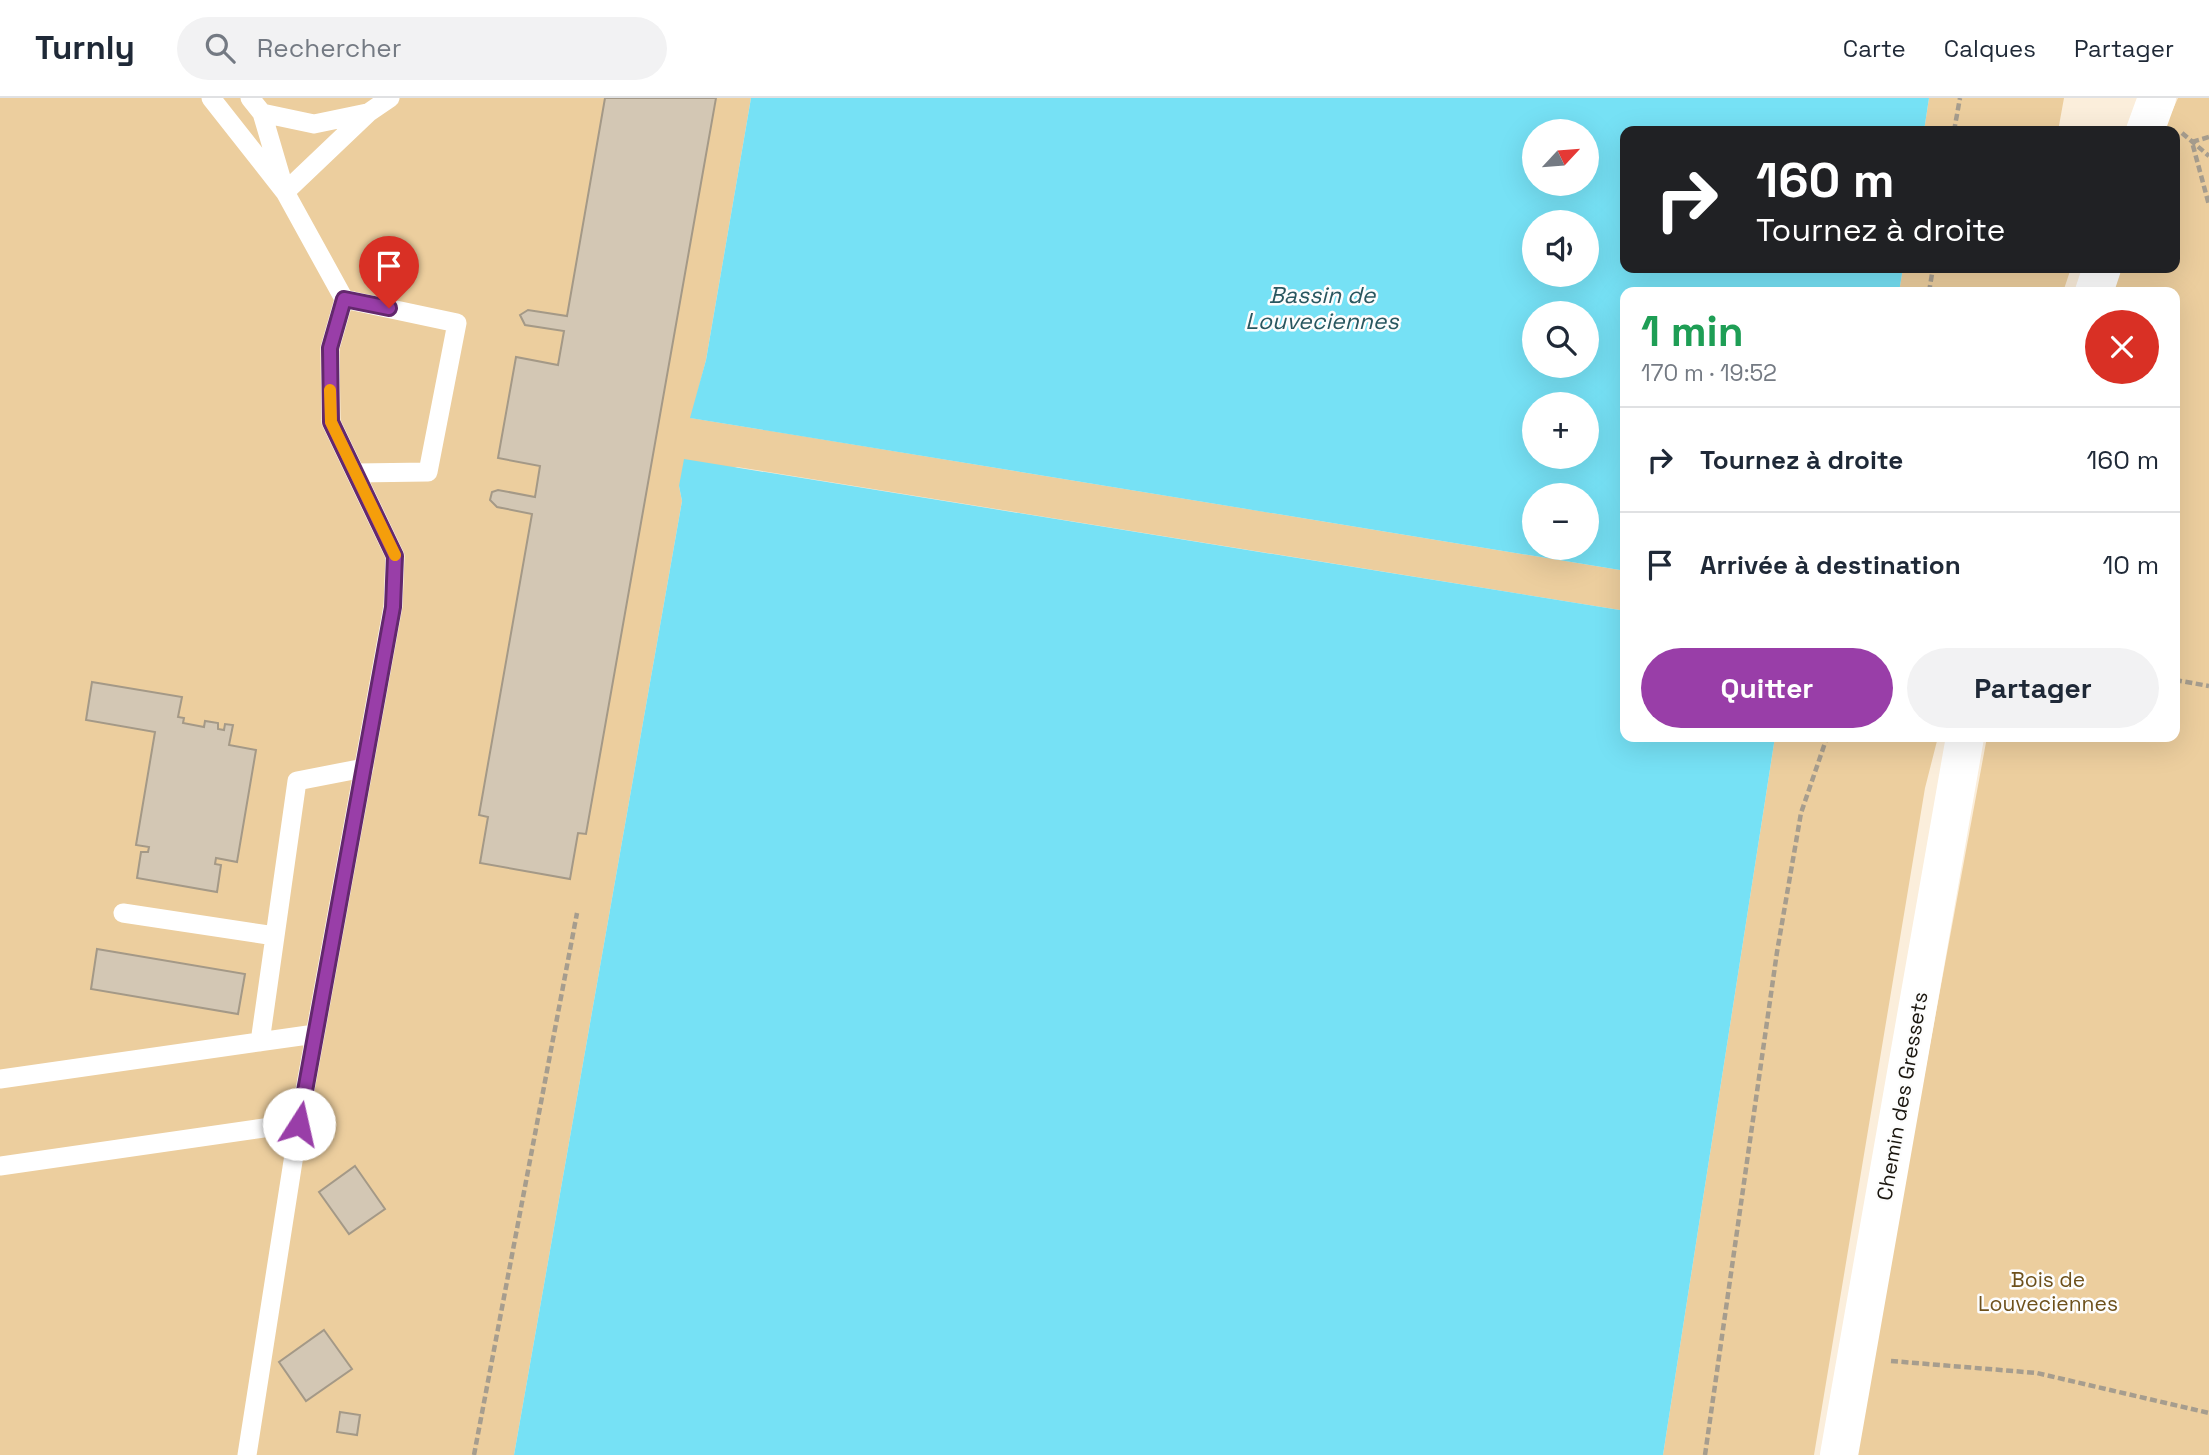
<!DOCTYPE html>
<html lang="fr">
<head>
<meta charset="utf-8">
<style>
  :root { --surface:#fff; --page:#f2f2f3; --text:#1f2937; --muted:#747a83; --line:#e0e1e3; --accent:#993ea8 }
  body { margin:0; font-family:"Space Grotesk",sans-serif; background:var(--page); color:var(--text); height:100vh; display:flex; flex-direction:column; font-size:26px; white-space:nowrap }
  * { box-sizing:border-box; margin:0 }
  p { font-size:23px; color:var(--muted) }
  .icon { flex:none; width:38px; height:38px; fill:none; stroke:currentColor; stroke-width:2; stroke-linecap:round; stroke-linejoin:round }
  .map { position:relative; flex:1; overflow:hidden }
  .drawer { position:absolute; left:1620px; top:189px; width:560px; height:455px; display:flex; flex-direction:column; background:var(--surface); border-radius:14px; box-shadow:0 7px 28px #0002 }
  .drawer>* { flex:none }
  .top-card { position:absolute; left:1620px; top:28px; width:560px; height:147px; border-radius:14px; box-shadow:0 7px 28px #0002; background:#202124; color:#fff; overflow:hidden }
  .needle { width:46px; rotate:64deg }
  .fabs { position:absolute; left:1522px; top:21px; display:grid; gap:14px }
  .fabs a { display:grid; place-items:center; width:77px; height:77px; border-radius:50%; background:var(--surface); box-shadow:0 7px 28px #0002; font-size:35px }
  .pin { position:absolute; display:grid; place-items:center; width:60px; height:60px; color:#fff; margin:-72px -30px; border-radius:50% 50% 50% 0; rotate:-45deg; box-shadow:0 0 7px #0007 }
  .pin .icon { rotate:45deg }
  .me { position:absolute; width:77px; margin:-38px; rotate:10deg; stroke-linejoin:round; filter:drop-shadow(0 0 5px #0008) }
  .turn { display:flex; align-items:center; gap:24px; height:147px; padding:0 21px; font-size:32px }
  .turn .icon { width:91px; height:91px; stroke-width:2.5 }
  .turn b { display:block; font-size:49px; line-height:60px }
  .round { display:grid; place-items:center; flex:none; width:74px; height:74px; border-radius:37px; background:var(--page) }
  .summary { display:flex; align-items:center; justify-content:space-between; height:119px; padding:0 21px }
  h1 { font-size:42px; font-weight:700; line-height:52px; color:#1e9e55 }
  .button { display:flex; gap:14px; margin-top:auto; padding:14px 21px }
  .button a { flex:1; height:80px; border-radius:42px; background:var(--accent); color:#fff; font-size:28px; font-weight:700; line-height:80px; text-align:center }
  .button a+a { background:var(--page); color:var(--text) }
  ul { padding:0; list-style:none }
  li { display:flex; align-items:center; gap:21px; height:105px; padding:0 21px; border-top:2px solid var(--line) }
  li div { flex:1 }
  li b { display:block; font-size:26px }
  li em { font-style:normal }
  header { display:flex; align-items:center; gap:42px; box-sizing:border-box; height:98px; padding:0 35px; background:var(--surface); border-bottom:2px solid var(--line) }
  header strong { font-size:33px }
  nav { display:flex; gap:38px; margin-inline-start:auto; font-size:24px }
  .search { width:490px; height:63px; background:var(--page); display:flex; align-items:center; gap:18px; box-sizing:border-box; padding:0 24px; border-radius:38px; color:var(--muted); font-size:26px }
  .map>svg:first-child { display:block }
</style>
</head>
<body>
<header>
<strong>Turnly</strong>
<div class="search"><svg class="icon" aria-label="search" viewBox="0 0 24 24"><circle cx="10" cy="10" r="6"/><path d="M15 15l6 6"/></svg>Rechercher</div>
<nav><a>Carte</a><a>Calques</a><a>Partager</a></nav>
</header>
<div class="map">
<svg width="2209" height="1357" viewBox="0 0 2209 1357">
  <rect width="100%" height="100%" fill="#fbeedb"/>
  <path fill="#ecce9e" d="M0,0H751L706,262L691,320L1626,473V513L737,369L679,388L682,403L514,1357H0Z
    M1929,0H2064L2058,33H1924Z
    M2178,0H2209V1357H1854L1987,639H2175V194H2113L2121,170H2175V33H2163Z
    M1903,170H2071L2063,194H1899Z
    M1775,639H1938L1925,690L1814,1357H1663Z"/>
  <path fill="#76e1f5" fill-rule="evenodd" d="M751,0H1929L1924,33H1626V170H1903L1899,194H1626V473L690,320L706,262ZM1535,33H1587V86H1535ZM1535,124H1587V177H1535ZM1535,215H1587V268H1535ZM1535,306H1587V359H1535ZM1535,397H1587V450H1535Z
    M684,361L1626,513V639H1775L1663,1357H514L682,403L679,388Z"/>
  <path fill="#d3c7b4" stroke="#a49987" stroke-width="2" d="M605,0H716L586,736L578,735L570,781L480,765L488,719L479,717L532,416L497,409L490,402L492,394L498,392L535,399L540,368L498,360L516,259L558,267L564,233L525,227L520,217L528,212L567,218Z
    M92,584L182,599L178,619L184,620L183,625L204,629L205,623L218,625V631L224,632L225,626L233,627L229,647L256,652L237,764L216,760L215,766L221,767L217,794L137,780L141,754H148L149,749L136,747L155,634L86,622Z
    M97,851L245,876L238,916L91,891Z
    M355,1068L385,1111L349,1136L319,1094Z
    M324,1232L352,1271L306,1303L279,1264Z
    M340,1314L360,1317L357,1337L337,1334Z"/>
  <g fill="none" stroke-linecap="round" stroke-linejoin="round">
    <path stroke="#a69d8e" stroke-width="4.5" stroke-dasharray="7 3.5" stroke-linecap="butt" d="M1954,33L1960,0
      M2182,35L2209,58
      M2209,39L2192,44L2209,107
      M1929,194L1933,170
      M2175,582L2209,588
      M1891,1263L2037,1275L2209,1315
      M474,1357L577,815
      M1705,1357L1777,854L1801,715L1827,639"/>
    <path stroke="#fff" stroke-width="19" d="M250,0L262,15L282,83
      M262,15L314,26L367,15
      M285,94L368,15L390,0
      M344,201L457,225L428,374L356,375
      M123,815L275,838
      M260,944L297,683L364,670
      M0,981L315,936
      M0,1068L299,1025L393,508L395,458L331,324L330,250L344,201L285,94L211,0
      M247,1357L299,1025"/>
    <path stroke="#fff" stroke-width="38" d="M2145,33L2157,0
      M2094,194L2102,170
      M1839,1357L1965,639"/>
  </g>
  <g fill="none" stroke-linecap="round" stroke-linejoin="round">
    <defs>
      <path id="route" d="M299,1026L393,509L395,458L331,324L330,250L344,201L389,210"/>
    </defs>
    <use href="#route" stroke="#63286d" stroke-width="18"/>
    <use href="#route" stroke="#993ea8" stroke-width="12"/>
    <path stroke="#f59e0b" stroke-width="12" d="M330,292L331,324L395,457"/>
  </g>
  <g text-anchor="middle" dominant-baseline="central" stroke-width="5" stroke-linejoin="round" paint-order="stroke">
    <g font-size="21" fill="#1b1710" stroke="#fdfdfd">
      <text transform="translate(1902 998) rotate(-80)">Chemin des Gressets</text>
    </g>
    <g font-size="21" fill="#6d501b" stroke="#fdfdfd">
      <text x="2048" y="1181">Bois de<tspan x="2048" dy="24">Louveciennes</tspan></text>
    </g>
    <g font-size="23" font-style="italic" fill="#295760" stroke="#fdfdfd">
      <text x="1322" y="197">Bassin de<tspan x="1322" dy="26">Louveciennes</tspan></text>
    </g>
  </g>
</svg>
<div class="fabs">
<a><svg class="needle" viewBox="-14 -14 28 28"><path d="M0-13l5 13h-10z" fill="#e53935"/><path d="M0 13l5-13h-10z" fill="#747a83"/></svg></a>
<a><svg class="icon" aria-label="sound" viewBox="0 0 24 24"><path d="M4 9h4l5-4v14l-5-4H4zM17 9q2 3 0 6"/></svg></a>
<a><svg class="icon" aria-label="search" viewBox="0 0 24 24"><circle cx="10" cy="10" r="6"/><path d="M15 15l6 6"/></svg></a>
<a>+</a>
<a>−</a>
</div>
<div class="pin" style="left:389px;top:210px;background:#d93025"><svg class="icon" aria-label="arrive" viewBox="0 0 24 24"><path d="M6 21V4h12l-3 4 3 4H6"/></svg></div>
<svg class="me" style="left:299px;top:1026px" viewBox="-20 -20 40 40"><circle r="19" fill="#fff"/><path d="M0-13L10 11 0 6-10 11z" fill="#993ea8"/></svg>
<div class="top-card">
<div class="turn"><svg class="icon" aria-label="right" viewBox="0 0 24 24"><path d="M7 20v-9h11M14 6l5 5-5 5"/></svg><div><b>160 m</b>Tournez à droite</div></div>
</div>
<section class="drawer">
<div class="summary"><div><h1>1 min</h1><p>170 m · 19:52</p></div><a class="round" style="background:#d93025;color:#fff"><svg class="icon" aria-label="close" viewBox="0 0 24 24"><path d="M6 6l12 12M18 6L6 18"/></svg></a></div>
<ul>
<li><svg class="icon" aria-label="right" viewBox="0 0 24 24"><path d="M7 20v-9h11M14 6l5 5-5 5"/></svg><div><b>Tournez à droite</b></div><em>160 m</em></li>
<li><svg class="icon" aria-label="arrive" viewBox="0 0 24 24"><path d="M6 21V4h12l-3 4 3 4H6"/></svg><div><b>Arrivée à destination</b></div><em>10 m</em></li>
</ul>
<div class="button"><a>Quitter</a><a>Partager</a></div>
</section>
</div>
</body>
</html>
